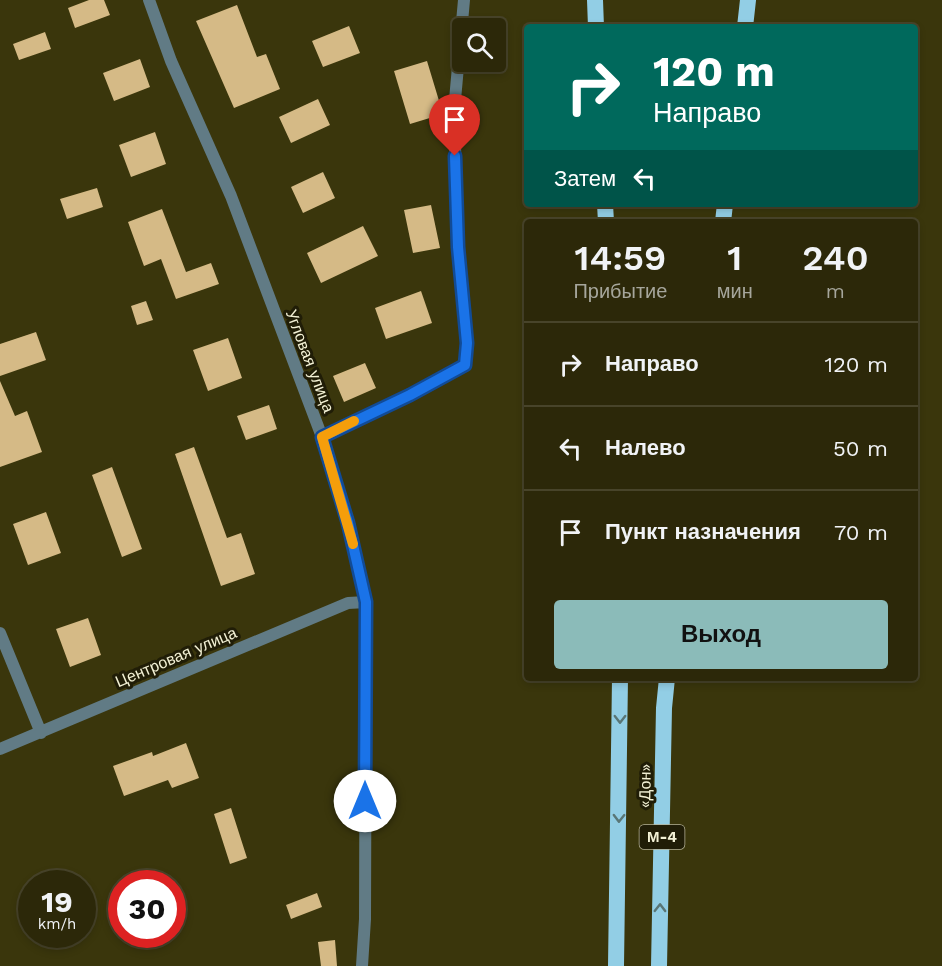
<!DOCTYPE html>
<html lang="ru">
<head>
<meta charset="utf-8">
<style>
  :root { --surface:#2c2809; --page:#383417; --text:#f1f3f6; --muted:#a6a69c; --line:#48442a; --accent:#8bbbb9 }
  body { margin:0; font-family:"Work Sans",sans-serif; background:var(--page); color:var(--text); height:100vh; display:flex; flex-direction:column; font-size:22px; white-space:nowrap }
  * { box-sizing:border-box; margin:0 }
  p { font-size:20px; color:var(--muted) }
  .icon { flex:none; width:33px; height:33px; fill:none; stroke:currentColor; stroke-width:2; stroke-linecap:round; stroke-linejoin:round }
  .map { position:relative; flex:1; overflow:hidden }
  .sheet { position:absolute; left:524px; top:219px; width:394px; height:462px; display:flex; flex-direction:column; background:var(--surface); border-radius:6px; box-shadow:0 3px 9px #0003,0 0 0 2px var(--line) }
  .sheet>* { flex:none }
  .banner { position:absolute; left:524px; top:24px; width:394px; height:183px; border-radius:6px; box-shadow:0 3px 9px #0003,0 0 0 2px var(--line); background:#00695c; color:#fff; overflow:hidden }
  .fabs { position:absolute; left:452px; top:18px; display:grid; gap:12px }
  .fabs a { display:grid; place-items:center; width:54px; height:54px; border-radius:6px; background:var(--surface); box-shadow:0 3px 9px #0003,0 0 0 2px var(--line); font-size:30px }
  .speed { position:absolute; left:18px; top:870px; display:flex; gap:12px; font-size:30px; font-weight:700; text-align:center }
  .speed>* { display:grid; place-content:center; width:78px; height:78px; border-radius:50%; background:var(--surface); box-shadow:0 3px 9px #0003,0 0 0 2px var(--line); line-height:1 }
  .speed small { font-size:15px; font-weight:400 }
  .speed .limit { border:9px solid #d22; background:#fff; color:#111 }
  .pin { position:absolute; display:grid; place-items:center; width:51px; height:51px; color:#fff; margin:-62px -26px; border-radius:50% 50% 50% 0; rotate:-45deg; box-shadow:0 0 6px #0007 }
  .pin .icon { rotate:45deg }
  .me { position:absolute; width:66px; margin:-33px; rotate:0deg; stroke-linejoin:round; filter:drop-shadow(0 0 4px #0008) }
  .turn { display:flex; align-items:center; gap:21px; height:126px; padding:0 30px; font-size:27px }
  .turn .icon { width:78px; height:78px; stroke-width:2.5 }
  .turn b { display:block; font-size:42px; line-height:51px }
  .then { display:flex; align-items:center; height:57px; padding:0 30px; background:#0003; gap:12px; font-size:22px }
  .eta { display:flex; justify-content:space-evenly; align-items:center; height:102px; text-align:center }
  .eta b { font-size:36px; font-weight:600; line-height:42px }
  .cta { display:flex; gap:12px; margin-top:auto; padding:12px 30px }
  .cta a { flex:1; height:69px; border-radius:6px; background:var(--accent); color:#111; font-size:24px; font-weight:600; line-height:69px; text-align:center }
  ul { padding:0; list-style:none }
  li { display:flex; align-items:center; gap:18px; height:84px; padding:0 30px; border-top:2px solid var(--line) }
  li div { flex:1 }
  li b { display:block; font-size:22px }
  li em { font-style:normal }
  .map>svg:first-child { display:block }
</style>
</head>
<body>
<div class="map">
<svg width="942" height="966" viewBox="0 0 942 966">
  <rect width="100%" height="100%" fill="#3a360c"/>
  <path fill="#d5ba86" d="M89,0H104L110,15L75,28L68,8Z
    M237,5L257,57L266,54L280,89L234,108L196,21Z
    M349,26L360,53L323,67L312,41Z
    M45,32L51,49L19,60L13,44Z
    M140,59L150,87L114,101L103,73Z
    M427,61L443,114L410,124L394,71Z
    M318,99L330,125L291,143L279,117Z
    M155,132L166,164L131,177L119,145Z
    M323,172L335,198L303,213L291,187Z
    M97,188L103,207L67,219L60,199Z
    M431,205L440,248L413,253L404,210Z
    M162,209L186,272L211,263L219,284L176,299L161,259L144,266L128,222Z
    M363,226L378,256L321,283L307,253Z
    M421,291L432,323L386,339L375,308Z
    M146,301L153,320L137,325L131,306Z
    M36,332L46,360L0,376V344Z
    M228,338L242,378L208,391L193,350Z
    M365,363L376,388L344,402L333,376Z
    M0,381L15,416L27,411L42,452L0,467Z
    M269,405L277,429L246,440L237,416Z
    M194,447L227,538L241,533L255,574L221,586L175,454Z
    M112,467L142,549L122,557L92,475Z
    M46,512L61,553L28,565L13,524Z
    M88,618L101,655L70,667L56,629Z
    M186,743L199,778L172,788L168,780L124,796L113,766L152,752L153,756Z
    M231,808L247,858L230,864L214,814Z
    M317,893L322,907L291,919L286,905Z
    M335,940L337,966H321L318,942Z"/>
  <g fill="none" stroke-linecap="round" stroke-linejoin="round">
    <path stroke="#617b85" stroke-width="12" d="M149,0L171,61L231,196L322,437L349,523L366,602L365,919L362,966
      M322,437L410,395L464,365L467,343L458,247L454,111L464,0
      M0,633L41,733
      M0,749L348,603L366,602"/>
    <path stroke="#92cee5" stroke-width="16" d="M595,0L596,27
      M745,27L748,0
      M605,204L606,222
      M723,222L725,204
      M616,966L620,678
      M659,966L664,708L667,678"/>
  </g>
  <defs><path id="oneway-chevron" d="M-2-3.5L2.5 0L-2 3.5" fill="none" stroke-width="1.6" stroke-linecap="round" stroke-linejoin="round" transform="scale(1.5)"/></defs>
  <g stroke="#597676">
    <use href="#oneway-chevron" transform="translate(620 719) rotate(90)"/>
    <use href="#oneway-chevron" transform="translate(619 818) rotate(91)"/>
    <use href="#oneway-chevron" transform="translate(660 908) rotate(-89)"/>
  </g>
  <g fill="none" stroke-linecap="round" stroke-linejoin="round">
    <defs>
      <path id="route" d="M365,801L366,602L348,523L322,437L410,395L465,365L467,343L458,247L455,156"/>
    </defs>
    <use href="#route" stroke="#114b97" stroke-width="15"/>
    <use href="#route" stroke="#1a73e8" stroke-width="10"/>
    <path stroke="#f59e0b" stroke-width="10" d="M353,544L322,437L354,421"/>
  </g>
  <g text-anchor="middle" dominant-baseline="central" stroke-width="6" stroke-linejoin="round" paint-order="stroke">
    <rect fill="#201d07" stroke="#b4b197" stroke-width="1.5" x="639.5" y="825" width="45" height="24" rx="4.5"/>
    <g font-size="15" font-weight="bold" fill="#f3f1d5">
      <text x="662" y="837">М-4</text>
    </g>
    <g font-size="16" fill="#f3f1d5" stroke="#201d07">
      <text transform="translate(310 361) rotate(69)">Угловая улица</text>
      <text transform="translate(176 657) rotate(-23)">Центровая улица</text>
      <text transform="translate(645 786) rotate(-89)">«Дон»</text>
    </g>
  </g>
</svg>
<div class="fabs">
<a><svg class="icon" aria-label="search" viewBox="0 0 24 24"><circle cx="10" cy="10" r="6"/><path d="M15 15l6 6"/></svg></a>
</div>
<div class="speed"><div>19<small>km/h</small></div><div class="limit">30</div></div>
<div class="pin" style="left:455px;top:156px;background:#d93025"><svg class="icon" aria-label="arrive" viewBox="0 0 24 24"><path d="M6 21V4h12l-3 4 3 4H6"/></svg></div>
<svg class="me" style="left:365px;top:801px" viewBox="-20 -20 40 40"><circle r="19" fill="#fff"/><path d="M0-13L10 11 0 6-10 11z" fill="#1a73e8"/></svg>
<div class="banner">
<div class="turn"><svg class="icon" aria-label="right" viewBox="0 0 24 24"><path d="M7 20v-9h11M14 6l5 5-5 5"/></svg><div><b>120 m</b>Направо</div></div>
<div class="then">Затем<svg class="icon" aria-label="left" viewBox="0 0 24 24"><path d="M17 20v-9H6M10 6l-5 5 5 5"/></svg></div>
</div>
<section class="sheet">
<div class="eta">
<div><b>14:59</b><p>Прибытие</p></div>
<div><b>1</b><p>мин</p></div>
<div><b>240</b><p>m</p></div>
</div>
<ul>
<li><svg class="icon" aria-label="right" viewBox="0 0 24 24"><path d="M7 20v-9h11M14 6l5 5-5 5"/></svg><div><b>Направо</b></div><em>120 m</em></li>
<li><svg class="icon" aria-label="left" viewBox="0 0 24 24"><path d="M17 20v-9H6M10 6l-5 5 5 5"/></svg><div><b>Налево</b></div><em>50 m</em></li>
<li><svg class="icon" aria-label="arrive" viewBox="0 0 24 24"><path d="M6 21V4h12l-3 4 3 4H6"/></svg><div><b>Пункт назначения</b></div><em>70 m</em></li>
</ul>
<div class="cta"><a>Выход</a></div>
</section>
</div>
</body>
</html>
